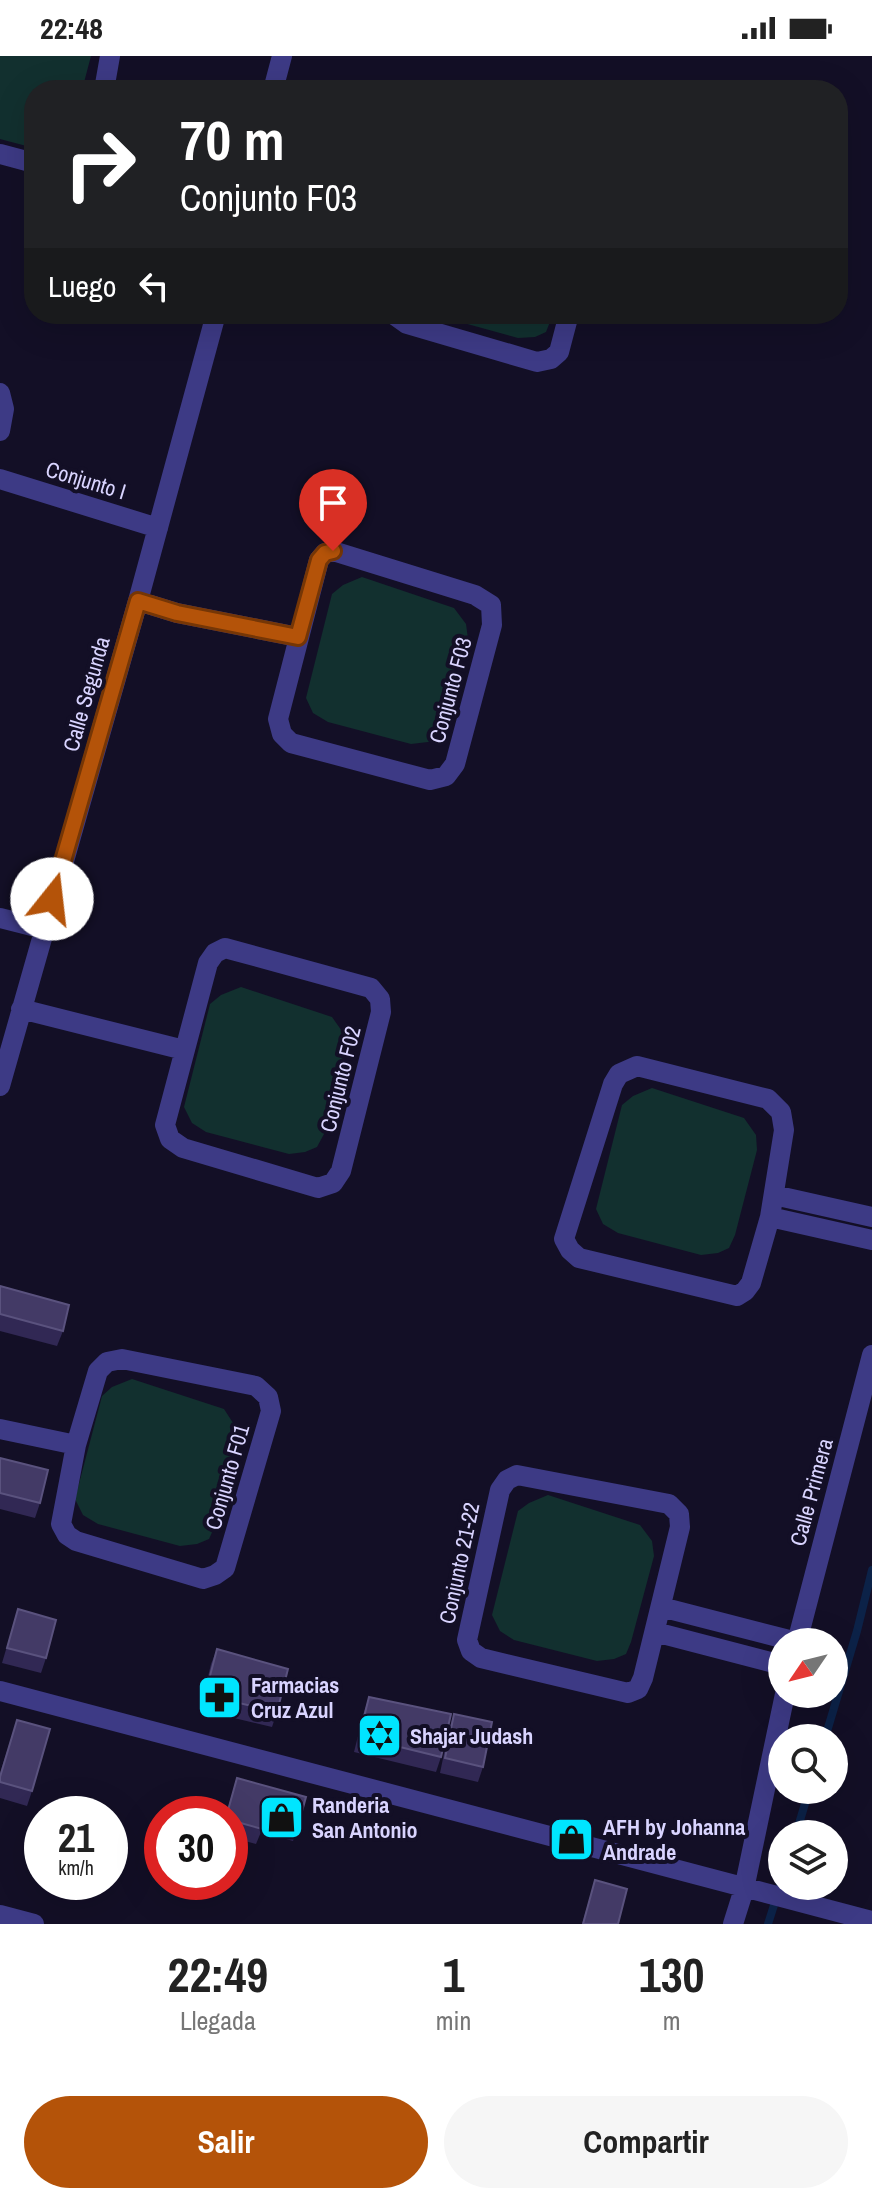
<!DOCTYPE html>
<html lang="es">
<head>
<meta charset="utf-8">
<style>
  :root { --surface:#fff; --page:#f6f6f6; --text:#222; --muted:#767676; --accent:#b45309 }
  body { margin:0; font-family:"Archivo Narrow",sans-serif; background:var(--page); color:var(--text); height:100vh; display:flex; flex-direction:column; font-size:30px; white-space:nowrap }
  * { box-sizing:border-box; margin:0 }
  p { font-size:26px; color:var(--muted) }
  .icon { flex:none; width:44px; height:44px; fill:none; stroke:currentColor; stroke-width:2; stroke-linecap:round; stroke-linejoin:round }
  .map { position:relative; height:1868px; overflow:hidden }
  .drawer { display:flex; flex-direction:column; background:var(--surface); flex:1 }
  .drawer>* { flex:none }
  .banner { position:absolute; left:24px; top:24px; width:824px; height:244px; border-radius:32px; box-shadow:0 8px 32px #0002; background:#202124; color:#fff; overflow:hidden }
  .needle { width:52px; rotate:235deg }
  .buttons { position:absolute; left:768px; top:1572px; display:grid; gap:16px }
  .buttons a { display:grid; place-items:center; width:80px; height:80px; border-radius:50%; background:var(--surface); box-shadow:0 8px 32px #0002; font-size:40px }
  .speed { position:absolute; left:24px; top:1740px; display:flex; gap:16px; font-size:40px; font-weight:700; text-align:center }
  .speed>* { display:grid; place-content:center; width:104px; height:104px; border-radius:50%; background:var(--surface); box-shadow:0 8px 32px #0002; line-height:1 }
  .speed small { font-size:20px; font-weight:400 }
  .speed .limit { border:12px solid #d22; background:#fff; color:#111 }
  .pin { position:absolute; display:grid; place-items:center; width:68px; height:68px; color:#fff; margin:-82px -34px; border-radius:50% 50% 50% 0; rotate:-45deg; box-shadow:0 0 8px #0007 }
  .pin .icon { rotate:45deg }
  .me { position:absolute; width:88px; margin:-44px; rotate:16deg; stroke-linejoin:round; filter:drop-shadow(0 0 6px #0008) }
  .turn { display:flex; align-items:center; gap:28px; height:168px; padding:0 24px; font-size:36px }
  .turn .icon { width:104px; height:104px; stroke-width:2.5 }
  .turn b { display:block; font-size:56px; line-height:68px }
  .then { display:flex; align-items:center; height:76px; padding:0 24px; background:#0003; gap:16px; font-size:30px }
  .eta { display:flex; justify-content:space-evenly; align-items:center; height:136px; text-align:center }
  .eta b { font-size:48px; font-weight:700; line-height:56px }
  .button { display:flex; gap:16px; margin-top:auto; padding:16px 24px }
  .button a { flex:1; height:92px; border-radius:48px; background:var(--accent); color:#fff; font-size:32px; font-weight:700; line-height:92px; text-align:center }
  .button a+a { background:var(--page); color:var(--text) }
  .status { display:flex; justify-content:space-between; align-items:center; height:56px; padding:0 40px; background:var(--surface); direction:ltr }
  .status svg { height:22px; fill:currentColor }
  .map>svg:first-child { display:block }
</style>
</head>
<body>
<div class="status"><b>22:48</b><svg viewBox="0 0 49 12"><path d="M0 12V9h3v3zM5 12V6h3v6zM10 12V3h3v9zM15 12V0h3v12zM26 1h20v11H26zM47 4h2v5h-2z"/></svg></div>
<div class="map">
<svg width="872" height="1868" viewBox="0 0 872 1868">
  <rect width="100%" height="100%" fill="#130f26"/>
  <path fill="#12302f" d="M0,0H91L82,34H34V92L0,83Z
    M431,258H553L546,276L535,281L518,282Z
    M362,521L454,552L466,568L468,583L445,668L439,682L428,686L411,688L328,666L313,657L306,642L332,538L343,529Z
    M241,931L332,961L344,978L345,992L324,1078L317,1091L305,1096L289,1098L206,1076L192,1067L184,1051L210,948L221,939Z
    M652,1032L744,1062L756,1079L757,1094L735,1179L729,1192L718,1197L701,1199L618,1177L603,1168L596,1153L622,1049L633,1040Z
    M132,1323L224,1353L235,1370L237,1384L215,1470L209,1483L197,1488L180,1490L98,1468L83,1459L75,1443L102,1340L112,1331Z
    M548,1439L640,1469L652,1485L654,1500L631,1586L626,1598L614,1603L597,1605L514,1584L500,1575L492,1559L518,1455L529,1447Z"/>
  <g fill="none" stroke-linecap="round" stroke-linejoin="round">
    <path stroke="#0c2248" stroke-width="8" d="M825,1682L857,1575L872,1514
      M796,1778L809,1734
      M768,1868L782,1824"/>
    <path stroke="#3d3a85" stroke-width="20" d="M104,34L110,0
      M273,34L282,0
      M0,98L34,107
      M393,258L407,268L537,306L551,303L559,296L569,258
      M0,337L4,353L0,375
      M0,423L158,472
      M333,495L475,539L491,549L492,569L455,708L446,720L430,724L291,687L282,678L278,663L319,504L325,497Z
      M138,545L177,557L298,581
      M0,862L44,873
      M225,892L371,932L380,943L381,956L341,1115L333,1127L318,1132L183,1092L170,1083L165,1069L208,907L215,897Z
      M21,953L184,994
      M637,1010L768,1043L781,1056L784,1074L770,1161L751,1227L745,1235L737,1240L579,1202L570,1194L564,1183L613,1028L619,1018Z
      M0,1030L138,545L216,258
      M774,1139L872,1161
      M770,1161L872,1184
      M122,1303L256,1330L268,1341L271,1355L225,1512L215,1519L203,1523L76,1485L67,1479L61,1468L76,1389L98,1315L107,1306Z
      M0,1373L76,1389
      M517,1419L669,1448L679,1458L680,1471L643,1622L638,1633L628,1637L481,1602L471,1595L467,1584L500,1434L507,1424Z
      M661,1551L797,1586L872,1299
      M655,1576L782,1609
      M0,1635L872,1865
      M0,1859L34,1868
      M733,1868L744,1833L785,1638"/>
  </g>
  <path fill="#312854" d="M0,1230L63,1275L57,1290L0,1275Z
    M0,1402L40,1447L35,1462L0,1453Z
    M18,1553L46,1602L41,1617L2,1607Z
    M217,1593L277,1656L272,1671L200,1654L211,1608Z
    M369,1641L441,1701L436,1716L354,1696L364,1656Z
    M454,1658L483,1711L478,1726L440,1717L449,1673Z
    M17,1664L32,1735L27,1750L0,1742V1717Z
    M237,1722L298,1770L293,1785L261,1776L256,1788L230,1781V1758H226Z
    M595,1824L618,1868H582Z"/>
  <path fill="#433a66" stroke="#5a527e" stroke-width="2" d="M0,1230L69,1249L63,1275L0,1258Z
    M0,1402L48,1414L40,1447L0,1437Z
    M18,1553L56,1564L46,1602L7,1592Z
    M217,1593L288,1613L277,1656L205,1639Z
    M369,1641L451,1658L441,1701L359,1681Z
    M454,1658L492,1666L483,1711L445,1702Z
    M17,1664L50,1673L32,1735L0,1726V1721Z
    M237,1722L306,1741L298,1770L265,1761L262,1773L230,1764V1758H227Z
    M595,1824L627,1833L618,1868H583Z"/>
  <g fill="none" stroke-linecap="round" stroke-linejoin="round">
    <defs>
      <path id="route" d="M52,843L138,545L177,557L298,581L319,504L325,497L333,495"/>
    </defs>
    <use href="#route" stroke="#753606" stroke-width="20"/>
    <use href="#route" stroke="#b45309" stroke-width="14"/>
  </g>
  <defs>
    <symbol id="pharmacy-square" viewBox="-11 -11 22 22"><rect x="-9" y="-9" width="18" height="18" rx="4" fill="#00e5ff" stroke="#130f26"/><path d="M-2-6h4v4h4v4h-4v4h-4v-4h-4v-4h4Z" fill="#111"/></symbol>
    <symbol id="synagogue-square" viewBox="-11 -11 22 22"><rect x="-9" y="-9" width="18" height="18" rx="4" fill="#00e5ff" stroke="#130f26"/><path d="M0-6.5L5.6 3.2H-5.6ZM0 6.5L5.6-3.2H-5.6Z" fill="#111"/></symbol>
    <symbol id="shop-square" viewBox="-11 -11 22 22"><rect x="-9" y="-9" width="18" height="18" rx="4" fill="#00e5ff" stroke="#130f26"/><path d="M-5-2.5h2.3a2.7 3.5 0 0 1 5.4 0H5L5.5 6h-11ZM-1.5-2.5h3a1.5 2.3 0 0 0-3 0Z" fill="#111"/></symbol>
  </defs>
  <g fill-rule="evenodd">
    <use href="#pharmacy-square" x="194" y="1616" width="51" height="51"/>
    <use href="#synagogue-square" x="354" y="1654" width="51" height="51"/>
    <use href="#shop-square" x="256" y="1736" width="51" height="51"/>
    <use href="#shop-square" x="546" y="1758" width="51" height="51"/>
  </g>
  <g text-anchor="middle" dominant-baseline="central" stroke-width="8" stroke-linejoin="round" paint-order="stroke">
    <g font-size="22" fill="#d9d4ff" stroke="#130f26">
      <text transform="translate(86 424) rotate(17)">Conjunto I</text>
      <text transform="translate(450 634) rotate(-75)">Conjunto F03</text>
      <text transform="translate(86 638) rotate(-74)">Calle Segunda</text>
      <text transform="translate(340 1023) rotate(-76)">Conjunto F02</text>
      <text transform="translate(227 1421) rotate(-74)">Conjunto F01</text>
      <text transform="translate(811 1436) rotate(-75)">Calle Primera</text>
      <text transform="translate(459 1507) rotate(-78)">Conjunto 21-22</text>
    </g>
    <g font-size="22" font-weight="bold" fill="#d9d4ff" stroke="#130f26" text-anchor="start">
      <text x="251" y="1629">Farmacias<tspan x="251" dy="25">Cruz Azul</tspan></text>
      <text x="410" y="1680">Shajar Judash</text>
      <text x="312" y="1749">Randeria<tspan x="312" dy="25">San Antonio</tspan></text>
      <text x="603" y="1771">AFH by Johanna<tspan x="603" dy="25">Andrade</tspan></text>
    </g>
  </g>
</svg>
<div class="buttons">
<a><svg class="needle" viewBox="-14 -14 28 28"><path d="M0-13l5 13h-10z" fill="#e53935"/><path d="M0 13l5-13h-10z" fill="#767676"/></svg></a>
<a><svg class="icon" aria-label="search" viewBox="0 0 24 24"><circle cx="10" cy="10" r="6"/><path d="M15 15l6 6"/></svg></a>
<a><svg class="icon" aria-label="layers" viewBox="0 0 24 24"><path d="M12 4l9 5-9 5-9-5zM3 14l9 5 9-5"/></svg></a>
</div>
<div class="speed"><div>21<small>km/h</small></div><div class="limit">30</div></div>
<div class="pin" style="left:333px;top:495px;background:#d93025"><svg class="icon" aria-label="arrive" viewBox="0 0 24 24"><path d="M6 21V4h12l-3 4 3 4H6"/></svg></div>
<svg class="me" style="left:52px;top:843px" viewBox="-20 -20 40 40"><circle r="19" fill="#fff"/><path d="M0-13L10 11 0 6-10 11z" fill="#b45309"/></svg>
<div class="banner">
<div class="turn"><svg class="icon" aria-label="right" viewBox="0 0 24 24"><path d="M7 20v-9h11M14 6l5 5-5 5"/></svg><div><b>70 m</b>Conjunto F03</div></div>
<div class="then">Luego<svg class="icon" aria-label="left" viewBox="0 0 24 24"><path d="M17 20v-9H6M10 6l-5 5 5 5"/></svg></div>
</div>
</div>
<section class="drawer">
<div class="eta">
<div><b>22:49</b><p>Llegada</p></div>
<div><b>1</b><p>min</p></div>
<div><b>130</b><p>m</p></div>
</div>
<div class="button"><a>Salir</a><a>Compartir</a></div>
</section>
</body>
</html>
